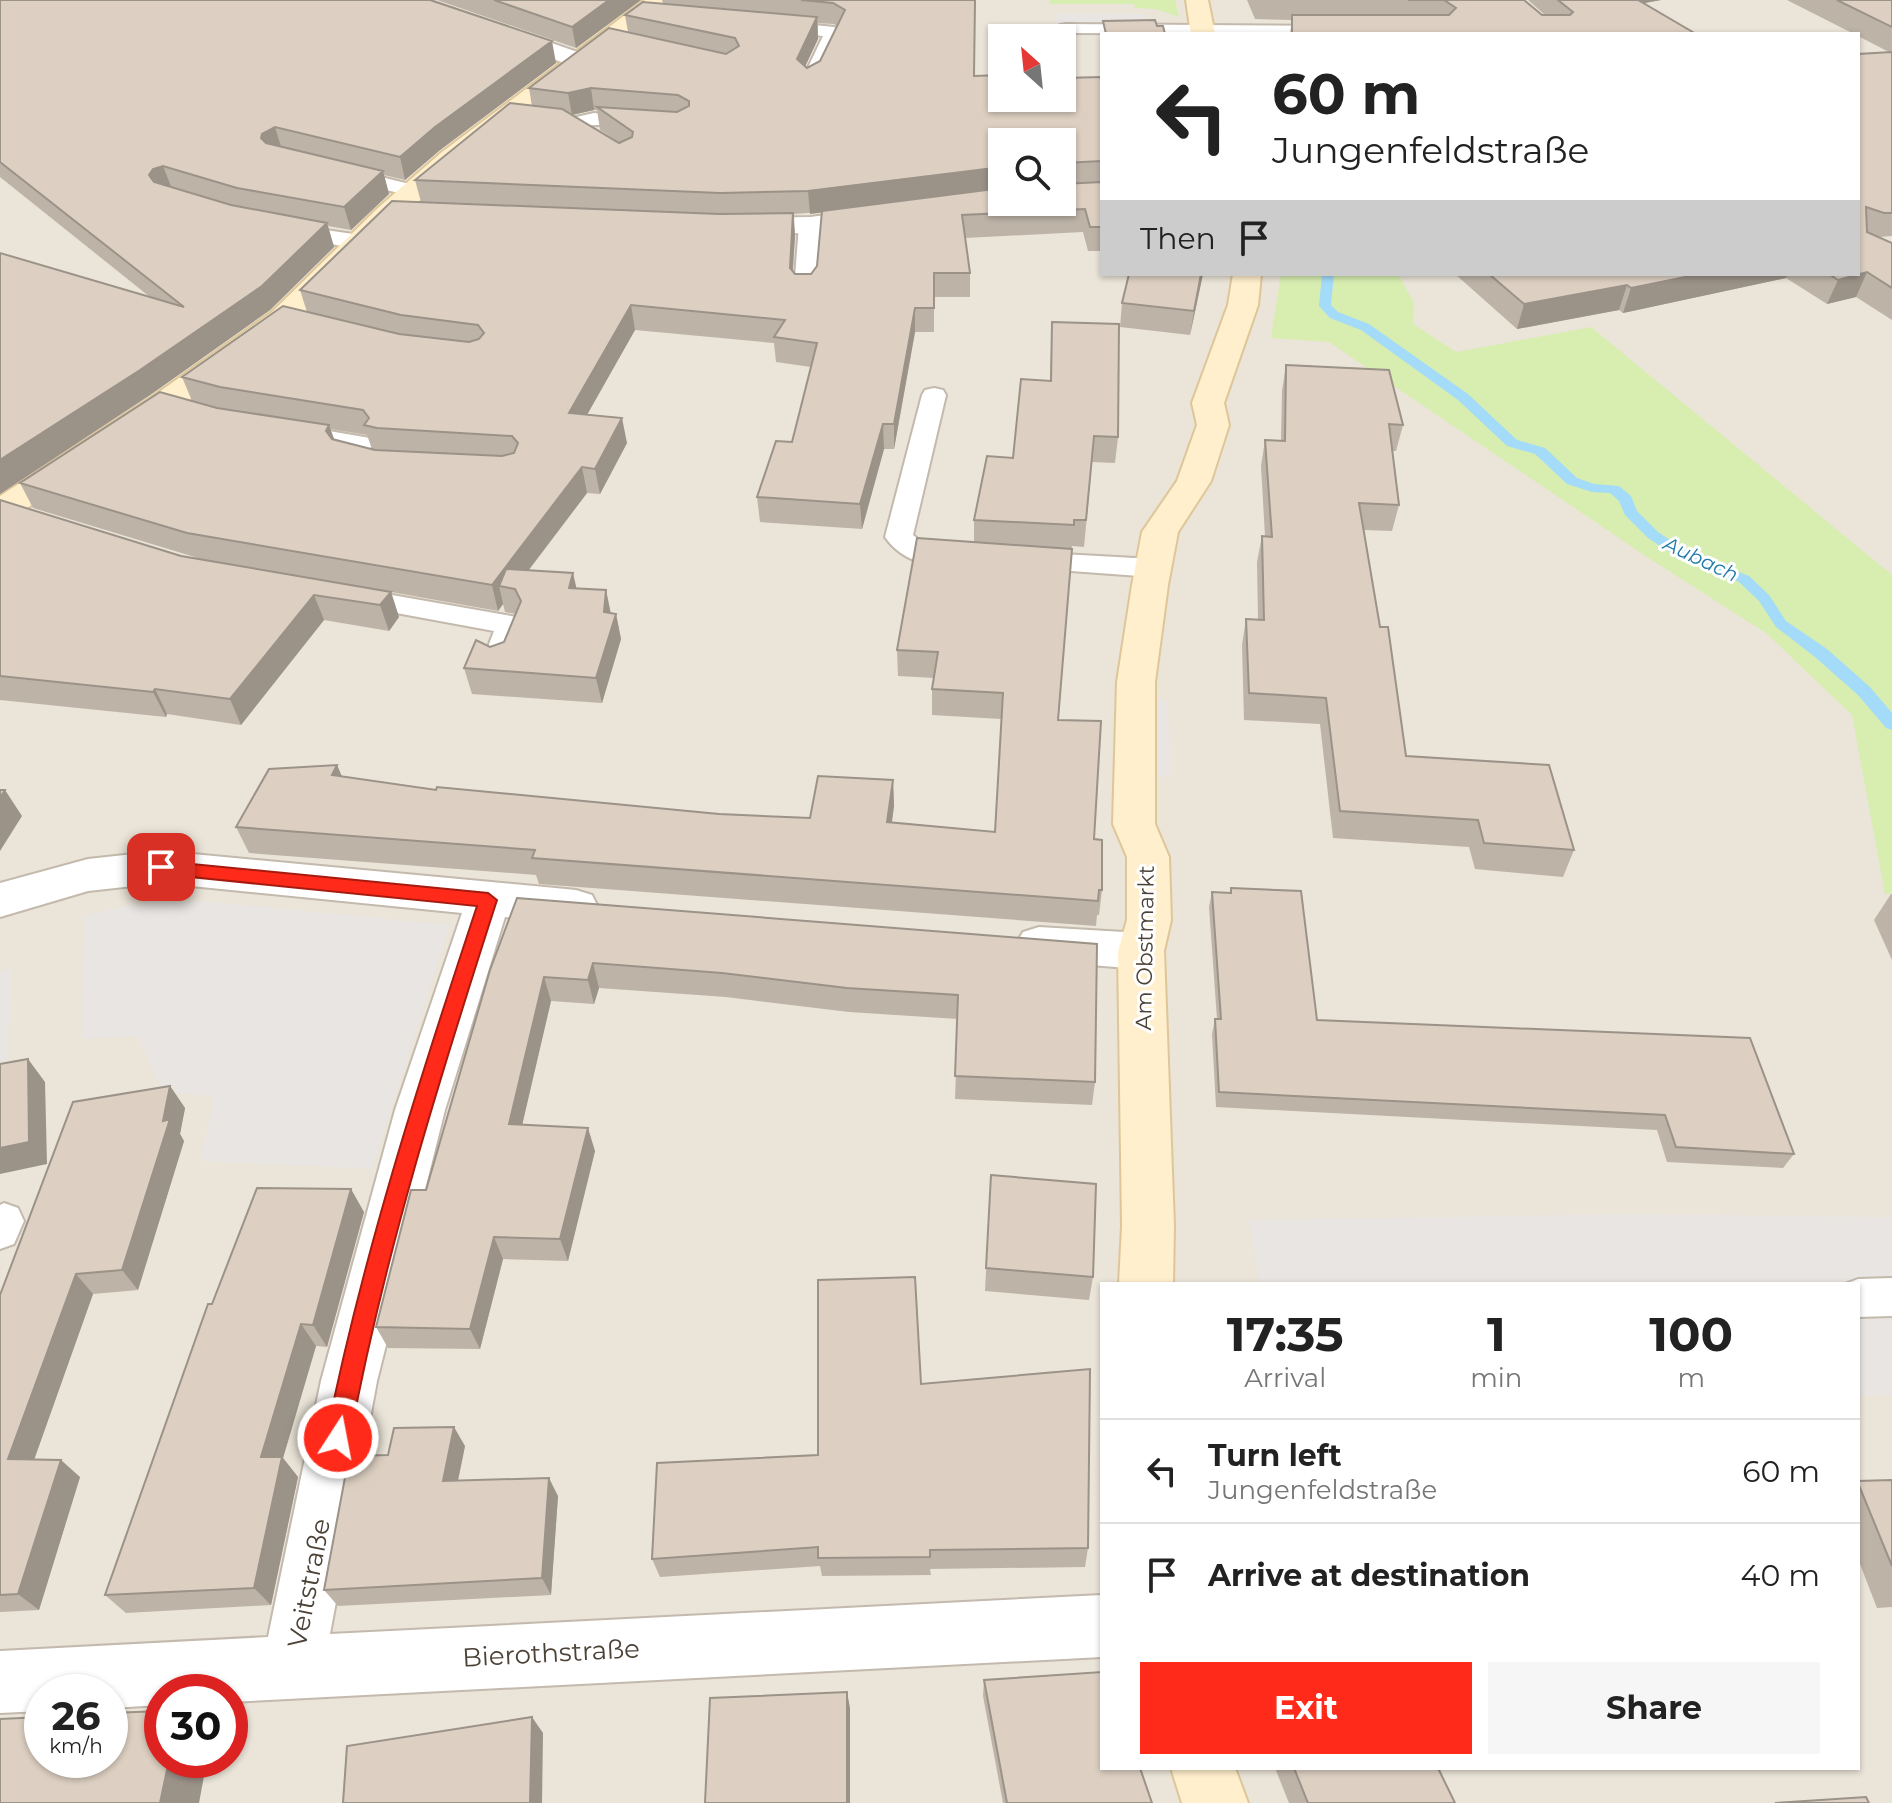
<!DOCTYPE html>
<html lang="en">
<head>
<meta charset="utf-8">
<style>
  :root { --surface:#fff; --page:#f6f6f6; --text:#222; --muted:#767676; --line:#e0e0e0; --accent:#ff2a19 }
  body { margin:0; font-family:Montserrat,sans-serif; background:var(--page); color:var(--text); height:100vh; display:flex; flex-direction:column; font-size:30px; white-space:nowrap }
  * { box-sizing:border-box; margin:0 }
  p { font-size:26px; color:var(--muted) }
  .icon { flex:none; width:44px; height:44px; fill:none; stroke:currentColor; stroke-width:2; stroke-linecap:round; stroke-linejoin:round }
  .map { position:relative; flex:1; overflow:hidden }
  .details { position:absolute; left:1100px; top:1282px; width:760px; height:488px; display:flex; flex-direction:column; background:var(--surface); border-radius:0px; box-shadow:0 2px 6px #0004 }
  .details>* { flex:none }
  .hud { position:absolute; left:1100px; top:32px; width:760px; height:244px; border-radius:0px; box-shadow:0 2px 6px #0004; background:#fff; color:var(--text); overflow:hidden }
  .needle { width:52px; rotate:333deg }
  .tools { position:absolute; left:988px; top:24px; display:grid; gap:16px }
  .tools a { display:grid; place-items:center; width:88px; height:88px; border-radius:0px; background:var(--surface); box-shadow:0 2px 6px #0004; font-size:40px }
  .speed { position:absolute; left:24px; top:1674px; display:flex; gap:16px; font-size:40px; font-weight:700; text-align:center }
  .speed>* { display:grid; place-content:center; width:104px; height:104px; border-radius:50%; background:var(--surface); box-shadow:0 2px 6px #0004; line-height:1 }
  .speed small { font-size:20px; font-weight:400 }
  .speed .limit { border:12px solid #d22; background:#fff; color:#111 }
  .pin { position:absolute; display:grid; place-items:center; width:68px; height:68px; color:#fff; margin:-34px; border-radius:16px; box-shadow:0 4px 12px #0006 }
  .me { position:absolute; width:88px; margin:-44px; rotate:11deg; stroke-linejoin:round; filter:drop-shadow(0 0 6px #0008) }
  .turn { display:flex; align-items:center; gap:28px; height:168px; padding:0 40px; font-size:36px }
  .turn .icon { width:104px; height:104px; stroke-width:2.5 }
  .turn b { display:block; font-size:56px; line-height:68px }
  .then { display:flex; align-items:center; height:76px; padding:0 40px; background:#0003; gap:16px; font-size:30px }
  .eta { display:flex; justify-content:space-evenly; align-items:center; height:136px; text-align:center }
  .eta b { font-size:48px; font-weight:700; line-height:56px }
  .button { display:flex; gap:16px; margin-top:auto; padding:16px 40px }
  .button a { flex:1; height:92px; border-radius:0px; background:var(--accent); color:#fff; font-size:32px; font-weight:700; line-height:92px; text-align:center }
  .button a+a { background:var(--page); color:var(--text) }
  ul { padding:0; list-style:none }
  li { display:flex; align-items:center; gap:24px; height:104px; padding:0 40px; border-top:2px solid var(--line) }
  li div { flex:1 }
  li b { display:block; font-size:30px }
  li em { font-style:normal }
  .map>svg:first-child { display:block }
</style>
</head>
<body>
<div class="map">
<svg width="1892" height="1803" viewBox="0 0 1892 1803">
  <rect width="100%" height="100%" fill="#f7f2eb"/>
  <path fill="#ebe4d8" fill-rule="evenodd" d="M0,0H1892V1803H0ZM1102,34H1858V274H1102ZM1002,38H1062V98H1002ZM1002,142H1062V202H1002ZM1102,1284H1858V1768H1102ZM42,1692H110V1760H42ZM162,1692H230V1760H162Z"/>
  <path fill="#d7eeb0" d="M1049,0H1175L1179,17L1156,9L1135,8L1134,4H1049Z
    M1281,274H1398L1414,303L1413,324L1456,352L1591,327L1892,575V894H1885L1852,715L1766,633L1650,559L1329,342L1271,338Z"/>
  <path fill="#e8e5e2" d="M1055,14H1145L1147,24H1181L1183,34L1058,36Z
    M1154,699L1168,700L1170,777L1154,776Z
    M203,901L450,925L372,1169L200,1161L214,1097L162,1091L138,1036L82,1039L83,916L130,905Z
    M12,968L7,1061H0V971Z
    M1628,1214L1892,1217V1395L1858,1396V1284H1259L1249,1220Z"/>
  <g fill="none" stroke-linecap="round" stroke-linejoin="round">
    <path fill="#a3dbf8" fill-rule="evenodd" d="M1322,274H1334L1331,305L1338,312L1369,324L1468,394L1517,440L1545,448L1577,478L1594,484L1619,486L1631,496L1637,511L1658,532L1687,551L1749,576L1769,595L1786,621L1827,649L1870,687L1892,713V730L1886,728L1858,695L1815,657L1776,627L1759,601L1739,582L1677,557L1648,538L1625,515L1619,501L1610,493L1592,492L1567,484L1535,454L1507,446L1458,400L1361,330L1330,318L1319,306Z"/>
    <defs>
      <path id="service" d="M774,21L834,27L843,32L817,86L810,88L801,82L823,36L768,30L765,26Z
        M1066,24L1335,26L1344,31L1342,34L1060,33L1057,29L1060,25Z
        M594,113L644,117L654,123C642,135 614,125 597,125C577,125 545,137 528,120L538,114L572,118Z
        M344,168L422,187L425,191L415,197L337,178L334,174L337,170Z
        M810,219L821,225L816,290L813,295H797L794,290L799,225Z
        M285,224L360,235L371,242L360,249L277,235L274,230L277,225Z
        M934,388L943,390L946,395L913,535L928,547L967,551L971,557L967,563C937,571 903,563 885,537L922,395L925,390Z
        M288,424L370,438L374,443L367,452L390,458L394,463L390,468L381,471L341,461L337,456L343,448L279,437L275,432L279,427Z
        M1026,552L1153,559L1163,562L1167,568L1163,574L1153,577L1016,567L1012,561L1016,555Z
        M352,588L511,616L521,618L525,625L508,667L498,670L488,667L483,660L494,631L342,603L338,597L342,591Z
        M4,1203L18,1208L24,1221L14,1244L0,1249V1205Z
        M1892,1278V1316L1858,1317V1284H1845L1858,1279Z"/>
      <path id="minor" d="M395,0H428L586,55L590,60L586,65H570L398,5Z
        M1002,193V202H1015L1012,207L810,233L734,234L724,232L720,226L724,220L734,218L810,217Z
        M161,851L576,890L592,895L598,907L592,919L576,924L505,917L445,1110L377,1381L330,1634L1102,1595V1657L230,1702V1692H162V1705L110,1708V1692H42V1711L0,1713V1651L268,1637L321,1381L395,1110L462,913L161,883L88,891L0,917V883L88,859Z
        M1039,927L1141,933L1157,939L1164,951L1157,963L1141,969L1039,961L1023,956L1016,944L1023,932Z"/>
      <path id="secondary" d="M645,0H670L460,164L399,219L294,324L174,411L12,518L0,521V496L152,397L272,312L379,207L442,152Z
        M1186,0H1208L1215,34H1191Z
        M1233,274H1261L1258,305L1224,403L1229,425L1211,481L1178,532L1168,585L1155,682V824L1169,857L1171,920L1164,951L1174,1226L1173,1284H1119L1122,1226L1118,951L1127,920V857L1113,824L1117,682L1132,585L1142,532L1177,481L1197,425L1192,403L1228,305Z
        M1171,1768H1235L1248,1803H1182Z"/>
    </defs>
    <use href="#service" stroke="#c3b9ac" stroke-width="4"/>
    <use href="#minor" stroke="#c3b9ac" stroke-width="4"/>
    <use href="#secondary" stroke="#dec699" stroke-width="4"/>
    <use href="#service" fill="#fff" fill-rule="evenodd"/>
    <use href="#minor" fill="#fff" fill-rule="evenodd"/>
    <use href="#secondary" fill="#ffefcc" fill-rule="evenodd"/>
  </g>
  <path fill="#beb3a7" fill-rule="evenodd" d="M0,0L556,63L440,150L405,180L384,175L389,194L351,230L328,226L334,247L270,310L150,395L0,494V253L150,297L0,177Z
    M437,0H641L576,48Z
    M662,0H975L974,76L1002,98L1102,77V251H1088L1083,232L965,238L970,273V297H934V332H915L894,449H884L862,529L760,522L757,497L792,442L811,367L776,362L774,343L635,330L587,414L627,443L600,494L587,493L529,570L576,588L606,590L611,613L616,614L621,639L602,703L472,694L464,668L490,647L504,642L516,614L505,612L503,604L498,611L391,592L399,617L389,631L324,620L241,725L167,714L166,717L0,700V500L181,556L198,558L33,508L20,483L192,401L182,377L307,312L300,290L421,202L415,180L532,106L529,88L628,32L625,15L663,3ZM818,23L834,24L837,26L820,61L807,68L805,67L818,39ZM594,110H597L600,130L618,142L571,115ZM1002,142L1062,202H1002ZM822,212L817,266L811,274H795L793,271L795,236L794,214ZM330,429L367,435L372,449L334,439Z
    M1247,0H1524L1542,15H1545L1528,0H1661L1644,3L1696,34H1290L1292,20L1255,19Z
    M1787,0H1892V236L1879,237L1892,243V320L1856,297L1827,304L1786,278L1623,313L1619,310L1517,329L1455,274H1858V54L1889,52L1858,36V34H1854Z
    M1203,274L1190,335L1120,327L1122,303Z
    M1052,322L1118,437L1115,463L1092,462L1084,547L1072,546L1058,720L1094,839L1102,890L1099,915H1097L1096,926L539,884L536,875L249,853L236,827L337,765L342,777L436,790L719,814L810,818L893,780L894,806L892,822L995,832L1001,719L932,715V689L934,678L898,676L897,650L974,542V520L1013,458L1050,381Z
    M1286,365L1403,425L1396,451H1392L1399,505L1392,531L1364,530L1380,627L1406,756L1574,850L1563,877L1475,869L1469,847L1333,838L1320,724L1244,720L1242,645L1246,619L1258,620L1257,562L1262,536H1265L1261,466L1265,440L1281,441L1282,391Z
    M1231,888L1317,1020L1750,1038L1794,1154L1783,1168L1667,1162L1657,1130L1216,1107L1212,1034L1215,1019H1217L1209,907L1212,892H1230Z
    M1891,894H1892V960L1874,920Z
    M517,898L1097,944L1095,1082L1092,1105L955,1099L958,1019L849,1012L726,997L599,988L594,1004L551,1001L522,1125L595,1151L568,1261L503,1259L480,1349L388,1348L376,1327L426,1190Z
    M170,1086L185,1108L180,1134L184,1141L138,1290L93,1294L34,1459L80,1477L39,1610L0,1612V1295Z
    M991,1175L1093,1277L1089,1300L985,1291Z
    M364,1212L327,1347L316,1346L283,1458L298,1477L271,1605L126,1613L105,1595L212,1304Z
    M921,1384L1088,1548L1085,1567L930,1569L931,1575L822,1576L820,1566L660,1577L652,1559L818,1455Z
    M465,1446L458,1481L558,1496L551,1595L338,1606L324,1590L388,1455Z
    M1892,1480V1607L1877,1608L1858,1559V1481Z
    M984,1680L1152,1803H1003L983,1696Z
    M1275,1768H1438L1455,1803H1289Z"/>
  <path fill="#9b9288" d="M609,0H641L576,48L572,27Z
    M1614,0H1661L1612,9Z
    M817,17L818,39L798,81L797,59Z
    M552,41L556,63L440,150L405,180L400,157L435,127Z
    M591,88L594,110L572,115L568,93Z
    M275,127L282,150L269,161L261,138L262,134Z
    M163,166L172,189L162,192L149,175L153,169Z
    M1002,167V190L810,214L808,191Z
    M383,171L389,194L351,230L344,207Z
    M793,213L795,236L791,292L790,268Z
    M327,223L334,247L270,310L150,395L0,494V460Z
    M1867,272L1856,297L1827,304L1838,280Z
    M1201,274H1203L1190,335L1194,311Z
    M1700,274H1788L1786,278L1623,313L1631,288Z
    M1627,285L1619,310L1517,329L1524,304Z
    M631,305L635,330L574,438L569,413Z
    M915,308V332L894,449V424Z
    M622,418L627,443L600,494L595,469Z
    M883,424L884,449L862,529L860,504Z
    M329,425L338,450L326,431Z
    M582,467L587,493L514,589L499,586L503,604L498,611L492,585Z
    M573,573L579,599L569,588Z
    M606,590L611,616L616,614L621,639L602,703L596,678Z
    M391,592L399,617L389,631L380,605Z
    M314,595L324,620L241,725L230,699Z
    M155,689L167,714L166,717L153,692Z
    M337,765L348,791L332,775Z
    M893,780L894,806L888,848L887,822Z
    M5,790L22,816L0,851V798Z
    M593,963L599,988L594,1004L588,980Z
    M544,977L551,1001L517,1147L509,1124Z
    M28,1059L45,1082L47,1164L0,1174V1148Z
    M170,1086L185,1108L180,1134L184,1141L138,1290L122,1270L163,1121Z
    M588,1128L595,1151L568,1261L560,1239Z
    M351,1189L364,1212L327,1347L313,1325Z
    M494,1237L503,1259L480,1349L470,1329Z
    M76,1274L93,1294L28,1477L8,1459Z
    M301,1324L316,1346L283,1458L298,1477L271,1605L254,1588L261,1457Z
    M454,1427L465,1446L454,1499L443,1481Z
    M61,1460L80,1477L39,1610L18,1594Z
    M549,1478L558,1496L551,1595L542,1578Z
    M847,1692L850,1708V1803H847Z
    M532,1717L543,1733L542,1803H530Z
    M169,1760H207L199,1803H160Z"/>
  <path fill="#ddd0c2" stroke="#9b9288" stroke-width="2" d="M0,0H430L552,41L435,127L400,157L275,127L262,134L261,138L266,143L383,171L344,207L237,188L163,166L153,169L149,175L154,182L231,205L327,223L262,286L140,370L0,460V253L184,307L0,162Z
    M494,0H609L572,27Z
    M801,0H975L974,76L1002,75V98H1062V78L1102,77V161L1063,163L1062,168V142H1002V167L808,191L720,193L415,180L510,103L562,109L619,143L632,137L633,132L597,107L677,112L689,106V101L678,95L591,88L568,93L529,88L609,28L726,54L739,46L735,38L625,15L643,2L817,17L797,59L807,68L820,61L845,10L833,3Z
    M1408,0H1524L1542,15H1570L1573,12L1558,0H1638L1696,34H1292V15H1449L1456,8L1444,0Z
    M1837,0H1892V27Z
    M1155,20L1157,26H1163L1165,34H1106L1103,21Z
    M1892,52V213H1884L1866,207L1867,232L1892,243V288L1867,272L1838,280L1829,274H1858V54Z
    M1102,182V227H1090L1085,209L962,215L970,273H934V308H915L894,424H883L860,504L757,497L776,441L792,442L817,343L774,337L785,320L631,305L569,413L622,418L595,469L582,467L492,585L187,533L20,483L160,392L217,408L329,425L326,431L332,439L375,450L502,456L514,453L518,443L512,436L377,428L364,425L369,418L363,410L220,387L182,377L283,306L399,334L469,342L479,339L484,333L478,325L401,315L300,290L392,201L719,214L793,213L790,268L795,274H811L817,266L822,211L1002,188V202H1062V184Z
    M1129,274H1201L1194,311L1122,303Z
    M1489,274H1700L1631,288L1627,285L1524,304Z
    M1052,322L1119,324L1118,437L1094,436L1086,520H1074V525L974,520L987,456L1013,458L1021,379L1051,381Z
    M1286,365L1389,370L1403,425L1389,424L1399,505L1359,503L1380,627H1388L1406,756L1549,765L1574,850L1484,843L1478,820L1340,811L1326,698L1249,693L1246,619L1264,620L1262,536L1272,537L1265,440L1285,441Z
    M0,500L181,556L391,592L380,605L314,595L230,699L155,689L153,692L0,676Z
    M917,538L1072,549L1058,720L1101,721L1094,839L1102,840V890H1099L1098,901L532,858L535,850L236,827L269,769L337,765L332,775L436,790L437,787L719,814L810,818L818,776L893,780L887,822L995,832L1003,693L932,689L938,652L897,650Z
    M506,569L573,573L569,588L606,590L604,612L616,614L596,678L464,668L476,640L490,647L504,642L521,601L515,589L499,586Z
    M0,790H5L0,798Z
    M1231,888L1301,891L1317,1020L1750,1038L1794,1154L1676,1147L1665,1115L1219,1092L1215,1019H1221L1212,892L1231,893Z
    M517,898L1097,944L1095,1082L955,1076L958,995L847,988L722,973L593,963L588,980L544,977L509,1124L588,1128L560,1239L494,1237L470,1329L376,1327L411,1190H426L490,970Z
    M28,1059L29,1142L0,1148V1064Z
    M170,1086L163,1121L170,1119L122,1270L76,1274L8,1459L61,1460L18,1594L0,1595V1295L73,1102Z
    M991,1175L1096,1184L1093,1277L986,1268Z
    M257,1188L351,1189L313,1325L301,1324L261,1457H282L254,1588L105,1595L208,1304H212Z
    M915,1277L921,1384L1090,1369L1088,1548L930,1550V1557L818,1558V1547L652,1559L657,1463L818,1455V1280Z
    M454,1427L443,1481L549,1478L542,1578L324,1590L349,1456L388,1455L394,1428Z
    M1892,1480V1566L1858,1483V1481Z
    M1102,1672V1768H1140L1152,1803H1007L984,1680Z
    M847,1692V1803H705L710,1698Z
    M162,1711V1760H169L160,1803H0V1719L42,1717V1760H110V1713Z
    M532,1717L530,1803H343L347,1746Z
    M1294,1768H1438L1455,1803H1308Z
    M1866,1797L1869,1803H1775Z"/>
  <path fill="#ff2a19" stroke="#a61b10" stroke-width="2" d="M161,861L488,893L497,900C440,1077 384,1255 350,1438L347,1447L338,1450L330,1447L326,1438C362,1257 419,1081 477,906L161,874L152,867Z"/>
  <g text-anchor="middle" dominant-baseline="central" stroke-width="6" stroke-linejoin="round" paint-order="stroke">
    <g font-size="20" font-style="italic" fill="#217aa9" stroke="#fff">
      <text transform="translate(1701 559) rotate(25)">Aubach</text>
    </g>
    <g font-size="22" fill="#4c4237" stroke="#fff">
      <text transform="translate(1145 948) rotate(-89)">Am Obstmarkt</text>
    </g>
    <g font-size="26" fill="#4c4237" stroke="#fff">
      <text transform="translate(309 1583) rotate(-79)">Veitstraße</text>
      <text transform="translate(551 1653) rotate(-3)">Bierothstraße</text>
    </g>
  </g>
</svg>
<div class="tools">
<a><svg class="needle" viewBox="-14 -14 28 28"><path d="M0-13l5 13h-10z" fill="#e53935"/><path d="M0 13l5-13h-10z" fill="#767676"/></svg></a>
<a><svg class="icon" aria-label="search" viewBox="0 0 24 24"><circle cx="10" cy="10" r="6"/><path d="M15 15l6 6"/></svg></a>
</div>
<div class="speed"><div>26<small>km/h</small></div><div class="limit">30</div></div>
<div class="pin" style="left:161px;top:867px;background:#d93025"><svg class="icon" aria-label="arrive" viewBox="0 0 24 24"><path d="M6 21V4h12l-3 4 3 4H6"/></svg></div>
<svg class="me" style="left:338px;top:1438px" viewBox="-20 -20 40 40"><circle r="17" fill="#ff2a19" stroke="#fff" stroke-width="3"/><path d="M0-11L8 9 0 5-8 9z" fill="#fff"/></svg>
<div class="hud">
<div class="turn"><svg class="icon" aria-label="left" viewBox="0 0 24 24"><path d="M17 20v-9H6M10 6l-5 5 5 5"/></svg><div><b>60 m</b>Jungenfeldstraße</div></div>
<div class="then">Then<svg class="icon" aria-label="arrive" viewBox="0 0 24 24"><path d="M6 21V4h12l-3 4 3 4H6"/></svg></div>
</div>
<section class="details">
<div class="eta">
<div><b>17:35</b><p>Arrival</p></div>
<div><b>1</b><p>min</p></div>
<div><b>100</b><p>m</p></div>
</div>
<ul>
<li><svg class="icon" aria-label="left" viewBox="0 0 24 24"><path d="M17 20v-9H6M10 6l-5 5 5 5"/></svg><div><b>Turn left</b><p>Jungenfeldstraße</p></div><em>60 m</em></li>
<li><svg class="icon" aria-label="arrive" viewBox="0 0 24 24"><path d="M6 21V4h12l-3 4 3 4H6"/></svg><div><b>Arrive at destination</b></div><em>40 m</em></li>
</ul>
<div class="button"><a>Exit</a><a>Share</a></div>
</section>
</div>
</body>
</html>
